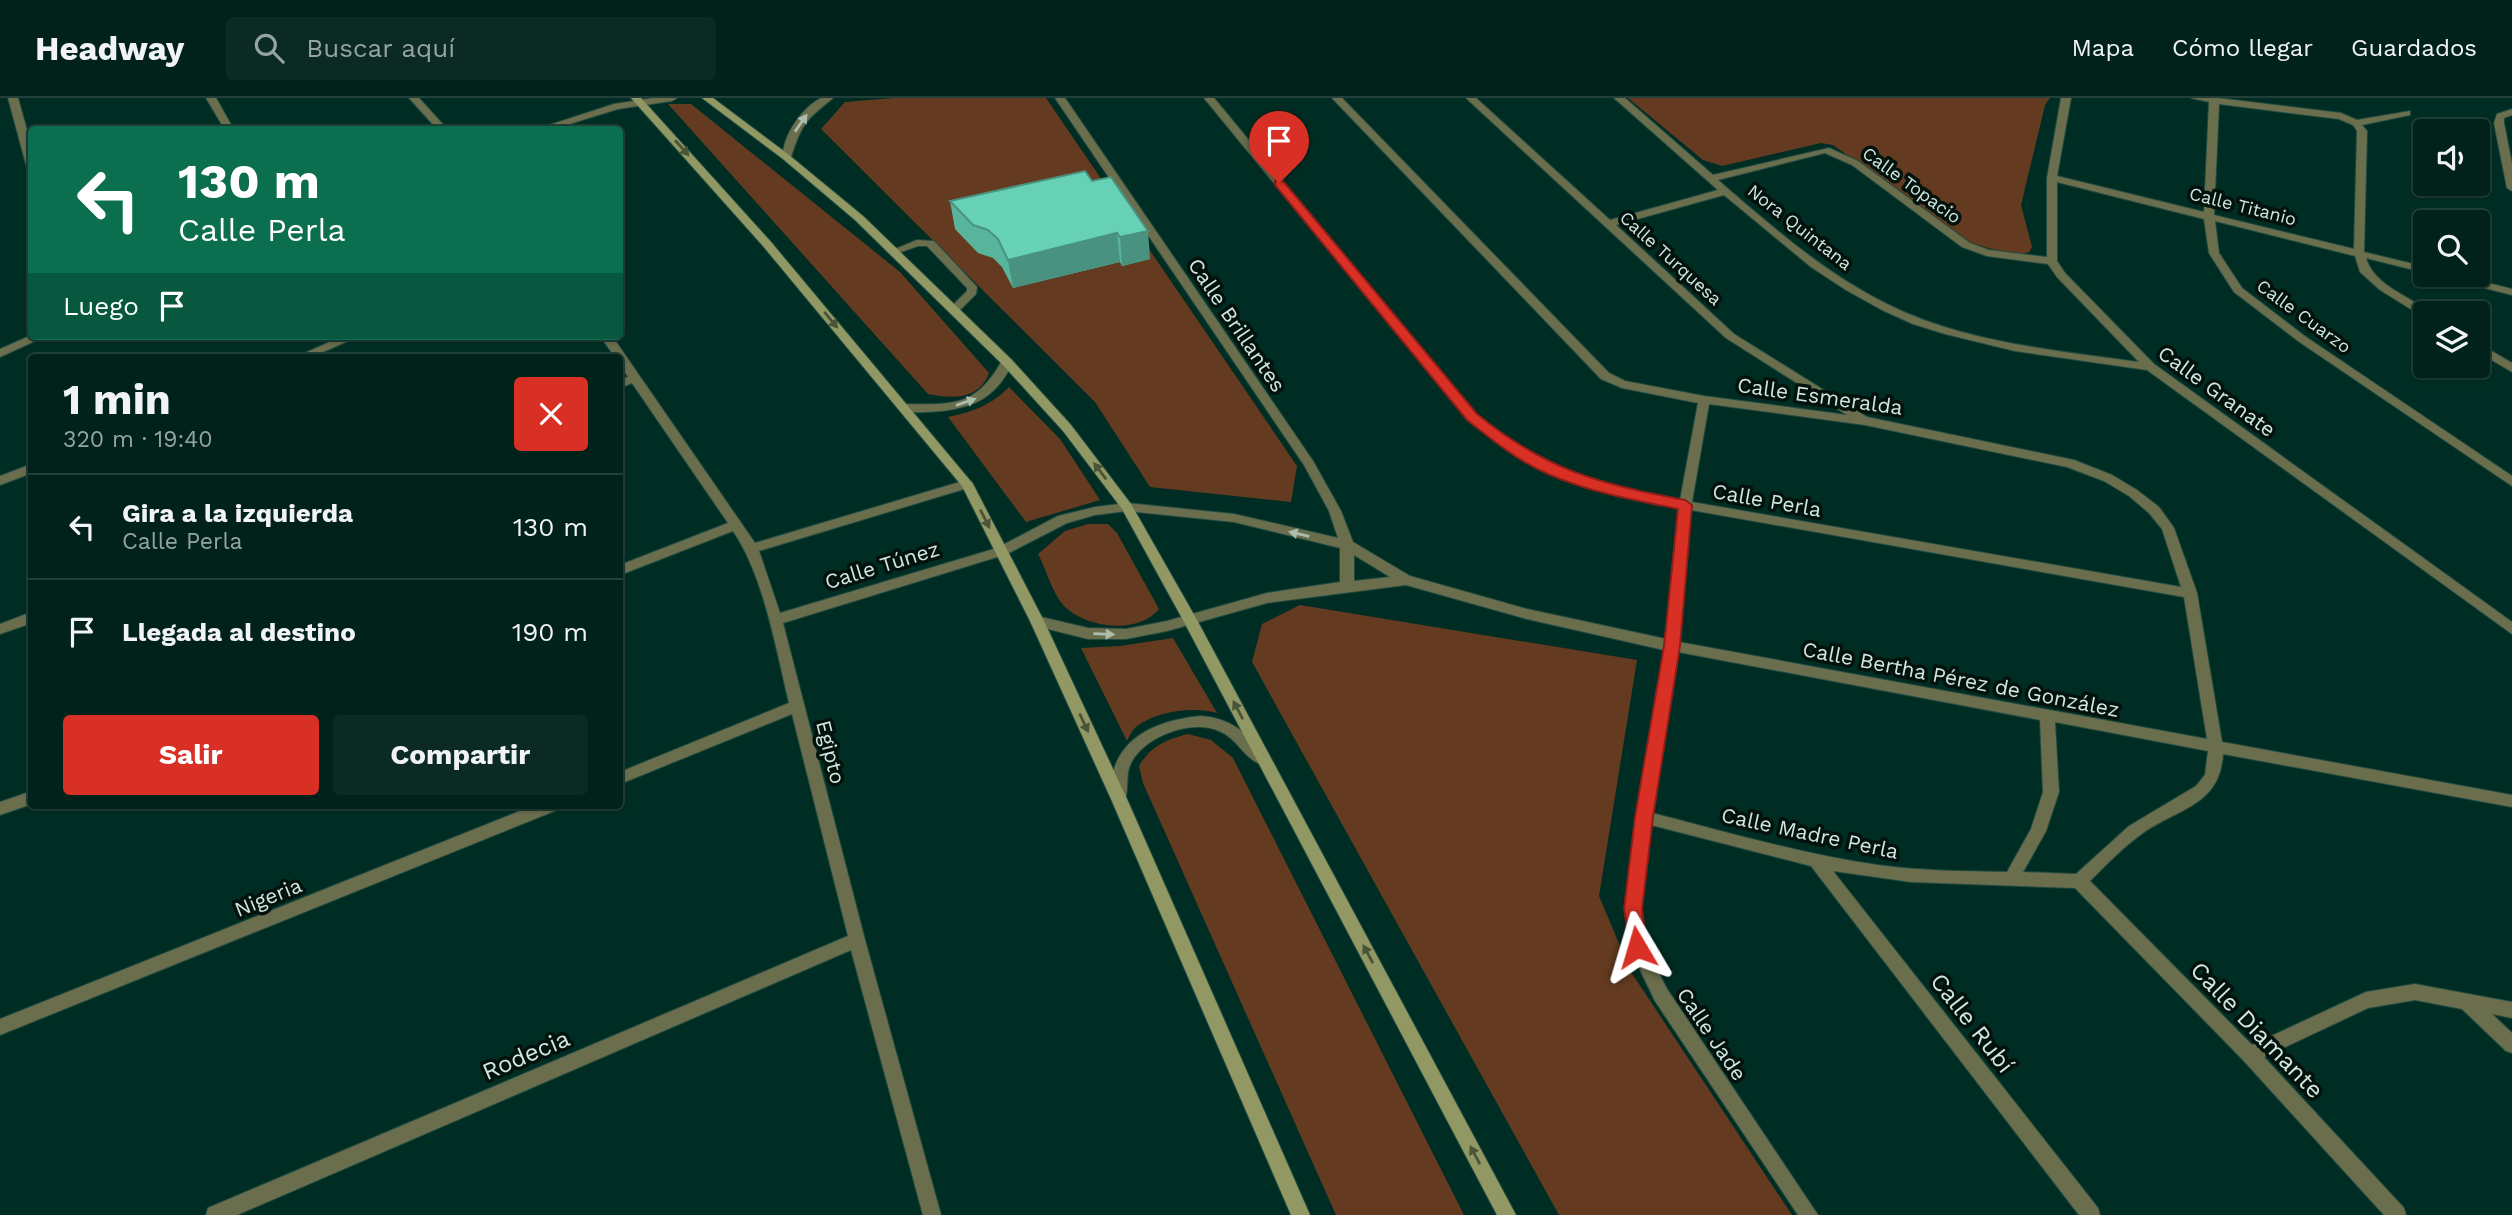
<!DOCTYPE html>
<html lang="es">
<head>
<meta charset="utf-8">
<style>
  :root { --surface:#00221a; --page:#0a2a23; --text:#f1f3f6; --muted:#95a4a2; --line:#223f39; --accent:#d93025 }
  body { margin:0; font-family:"Work Sans",sans-serif; background:var(--page); color:var(--text); height:100vh; display:flex; flex-direction:column; font-size:26px; white-space:nowrap }
  * { box-sizing:border-box; margin:0 }
  p { font-size:23px; color:var(--muted) }
  .icon { flex:none; width:38px; height:38px; fill:none; stroke:currentColor; stroke-width:2; stroke-linecap:round; stroke-linejoin:round }
  .map { position:relative; flex:1; overflow:hidden }
  .panel { position:absolute; left:28px; top:256px; width:595px; height:455px; display:flex; flex-direction:column; background:var(--surface); border-radius:7px; box-shadow:0 2px 5px #0004,0 0 0 2px var(--line) }
  .panel>* { flex:none }
  .guide { position:absolute; left:28px; top:28px; width:595px; height:214px; border-radius:7px; box-shadow:0 2px 5px #0004,0 0 0 2px var(--line); background:#0b6e4f; color:#fff; overflow:hidden }
  .buttons { position:absolute; left:2413px; top:21px; display:grid; gap:14px }
  .buttons a { display:grid; place-items:center; width:77px; height:77px; border-radius:7px; background:var(--surface); box-shadow:0 2px 5px #0004,0 0 0 2px var(--line); font-size:35px }
  .pin { position:absolute; display:grid; place-items:center; width:60px; height:60px; color:#fff; margin:-72px -30px; border-radius:50% 50% 50% 0; rotate:-45deg; box-shadow:0 0 7px #0007 }
  .pin .icon { rotate:45deg }
  .me { position:absolute; width:77px; margin:-38px; rotate:353deg; stroke-linejoin:round; filter:drop-shadow(0 0 5px #0008) }
  .turn { display:flex; align-items:center; gap:24px; height:147px; padding:0 35px; font-size:32px }
  .turn .icon { width:91px; height:91px; stroke-width:2.5 }
  .turn b { display:block; font-size:49px; line-height:60px }
  .then { display:flex; align-items:center; height:66px; padding:0 35px; background:#0003; gap:14px; font-size:26px }
  .round { display:grid; place-items:center; flex:none; width:74px; height:74px; border-radius:7px; background:var(--page) }
  .summary { display:flex; align-items:center; justify-content:space-between; height:119px; padding:0 35px }
  h1 { font-size:42px; font-weight:700; line-height:52px }
  .action { display:flex; gap:14px; margin-top:auto; padding:14px 35px }
  .action a { flex:1; height:80px; border-radius:7px; background:var(--accent); color:#fff; font-size:28px; font-weight:700; line-height:80px; text-align:center }
  .action a+a { background:var(--page); color:var(--text) }
  ul { padding:0; list-style:none }
  li { display:flex; align-items:center; gap:21px; height:105px; padding:0 35px; border-top:2px solid var(--line) }
  li div { flex:1 }
  li b { display:block; font-size:26px }
  li em { font-style:normal }
  header { display:flex; align-items:center; gap:42px; box-sizing:border-box; height:98px; padding:0 35px; background:var(--surface); border-bottom:2px solid var(--line) }
  header strong { font-size:33px }
  nav { display:flex; gap:38px; margin-inline-start:auto; font-size:24px }
  .search { width:490px; height:63px; background:var(--page); display:flex; align-items:center; gap:18px; box-sizing:border-box; padding:0 24px; border-radius:7px; color:var(--muted); font-size:26px }
  .map>svg:first-child { display:block }
</style>
</head>
<body>
<header>
<strong>Headway</strong>
<div class="search"><svg class="icon" aria-label="search" viewBox="0 0 24 24"><circle cx="10" cy="10" r="6"/><path d="M15 15l6 6"/></svg>Buscar aquí</div>
<nav><a>Mapa</a><a>Cómo llegar</a><a>Guardados</a></nav>
</header>
<div class="map">
<svg width="2512" height="1117" viewBox="0 0 2512 1117">
  <rect width="100%" height="100%" fill="#002d23"/>
  <path fill="#643b20" d="M894,0H1046L1297,368L1291,404L1150,389L1095,304L821,31L845,4Z
    M1628,0H2050L2045,7L2021,107L2032,149L2029,154L2020,156L2002,154L1971,145L1833,47L1821,45L1722,68L1703,62Z
    M668,6H691L900,174L989,275C979,302 952,301 928,296Z
    M1009,289L1060,341L1100,402L1026,424L948,319C972,314 992,307 1009,289Z
    M1088,426H1108L1117,435L1159,511C1138,537 1087,530 1065,509C1053,497 1046,471 1038,456L1065,433Z
    M1300,507L1637,562L1599,798L1631,874L1792,1117H1559L1252,564L1262,526Z
    M1173,540L1217,615C1194,608 1155,613 1136,629C1132,632 1129,639 1127,643L1081,550L1120,548Z
    M1188,636L1211,642L1233,660L1464,1117H1336L1143,685L1139,668C1151,648 1165,642 1188,636Z"/>
  <g fill="none" stroke-linecap="round" stroke-linejoin="round">
    <defs>
      <path id="service" d="M917,142L934,143L977,189L976,196L958,214L954,215L948,212L967,193V190L927,148H918L893,157L888,154Z"/>
      <path id="minor" d="M8,0H18L32,50V73L27,70Z
        M206,0H216L234,32H225Z
        M409,0H419L448,32H438Z
        M653,0H677L672,3L618,11L550,32H534L614,6Z
        M1055,0H1065L1313,363L1341,413L1353,444L1410,478L1527,511L1666,541L1678,410C1632,401 1582,392 1539,371C1513,358 1490,340 1468,322L1204,0H1214L1476,316C1499,334 1522,353 1548,365C1589,385 1636,393 1680,402L1698,305L1622,290L1601,281L1332,0H1342L1609,275L1625,283L1704,298L1847,317L1726,240L1466,0H1476L1610,122L1718,92L1614,0H1625L1713,77L1829,50L1858,63L1970,145L1989,152L2047,159V80L2061,0H2071L2057,78L2204,114L2209,4L2191,0H2218L2341,15L2357,22L2410,13V17L2362,27L2367,33L2364,154L2426,169V175L2366,160C2374,188 2410,198 2431,215H2426V219L2422,218L2380,192L2360,174L2355,158L2215,123L2219,155L2242,190L2306,239L2512,378V388L2298,243L2234,194L2209,155L2204,121L2057,84V163L2065,175L2154,266L2512,524V536L2147,272L2015,253L1945,236L1913,226L1882,212L1846,192L1811,169L1724,97L1616,127L1734,236L1867,319L2074,362L2112,377L2137,392L2159,409L2174,430L2197,495L2222,644L2512,697V709L2223,656C2220,708 2178,710 2143,735C2123,749 2107,766 2090,783L2252,947L2366,894L2415,886L2512,904V920L2492,916L2512,935V955L2506,953L2462,911L2415,902L2368,910L2264,959L2404,1110L2406,1117H2384L2244,963L2075,790L1911,784L1833,773L2098,1110L2100,1117H2079L1811,768L1651,727L1641,812L1645,848L1667,891L1818,1117H1798L1655,903L1629,849L1625,812L1636,719L1664,552L1527,521L1406,487L1267,505L1167,533L1126,541H1088L1032,527L1030,523L1037,518L1088,530L1126,531L1167,523L1267,495L1340,484V450L1234,424L1127,413L1095,417L1067,425L1007,456L783,525L865,842L941,1117H923L851,852L237,1117H206L208,1110L848,838L792,616L620,686V674L789,605C776,552 764,478 733,433L620,477V467L728,425L632,285L620,290V282L628,279L620,266V259H615L600,238H612L755,445L963,383H971L973,386L971,389L759,453L780,515L997,450L1058,418L1095,409L1127,405L1234,416L1338,440L1329,413L1304,367ZM2219,6L2339,21L2353,27L2357,33L2354,151L2214,117ZM1825,55L1852,67L1962,149L1987,158L2048,166L2057,179L2139,264C2055,252 1966,245 1889,207C1825,176 1770,127 1718,82ZM1709,306L1865,327L2067,369L2104,383L2129,398L2149,415L2162,431L2181,489L1692,404ZM1691,412L2184,499L2207,641L1679,544ZM1354,457L1390,479L1354,483ZM1678,554L2040,622L2043,694L2031,731L2007,774C1964,773 1920,773 1878,767C1801,756 1727,734 1652,715ZM2055,624L2208,653L2205,677L2196,688L2129,728L2076,776L2023,774L2046,733L2059,694Z
        M2512,11V17L2504,20V25L2512,66V93L2507,90L2494,25L2497,16Z
        M2440,177H2457L2512,191V197L2441,179Z
        M32,237L46,238L0,259V251Z
        M343,238H359L312,259H296Z
        M2478,245L2512,265V274L2478,254Z
        M32,366V375L0,387V378Z
        M32,514V525L0,536V526Z
        M32,693V706L0,717V704Z
        M535,707H560L557,712L0,937V921Z"/>
      <path id="tertiary" d="M821,0H833C806,22 802,25 791,59L783,61C781,39 802,10 821,0Z
        M1007,260L1013,264C995,303 969,312 927,314C918,314 908,316 901,310L907,306C957,307 977,307 1003,261Z
        M1201,618C1230,620 1247,635 1266,656L1268,660L1266,664C1262,666 1261,667 1256,664C1242,656 1235,639 1219,633C1191,621 1147,638 1132,663C1124,676 1130,692 1124,705L1119,707L1114,705L1111,701C1112,690 1111,678 1115,668C1128,633 1167,621 1201,618Z"/>
      <path id="secondary" d="M631,0H641L771,144L973,386L1044,523L1127,701L1310,1117H1291L1111,701L1030,523L962,388L763,148Z
        M702,0H713L789,57L863,118L1011,261L1071,327L1131,406L1197,522L1516,1117H1497L1183,522L1122,411L1063,333L1003,267L855,122L783,61Z"/>
    </defs>
    <use href="#service" stroke="#214b41" stroke-width="2"/>
    <use href="#minor" stroke="#214b41" stroke-width="2"/>
    <use href="#tertiary" stroke="#214b41" stroke-width="2"/>
    <use href="#secondary" stroke="#214b41" stroke-width="2"/>
    <use href="#service" fill="#6a6e4d" fill-rule="evenodd"/>
    <use href="#minor" fill="#6a6e4d" fill-rule="evenodd"/>
    <use href="#tertiary" fill="#6a6e4d" fill-rule="evenodd"/>
    <use href="#secondary" fill="#929863" fill-rule="evenodd"/>
  </g>
  <path fill="#59b49c" d="M1092,83L1150,161L1122,168L1120,164L1013,190L1002,169L993,160L978,155L955,131L950,103Z"/>
  <path fill="#48927f" d="M1148,133L1150,161L1122,168L1120,139Z
    M1117,135L1120,164L1013,190L1008,162Z"/>
  <path fill="#67d1b5" stroke="#48927f" stroke-width="2" d="M1085,73L1092,83L1111,79L1148,133L1120,139L1117,135L1008,162L998,141L988,132L973,127L950,103Z"/>
  <defs><path id="oneway-solid" d="M-6-.8H1V-3.2L6.5 0L1 3.2V.8H-6Z" transform="scale(1.75)"/></defs>
  <g fill="#adbdac">
    <use href="#oneway-solid" transform="translate(801 25) rotate(-55)"/>
    <use href="#oneway-solid" transform="translate(966 304) rotate(-19)"/>
    <use href="#oneway-solid" transform="translate(1299 436) rotate(-167)"/>
    <use href="#oneway-solid" transform="translate(1104 536) rotate(2)"/>
  </g>
  <g fill="#4a5538">
    <use href="#oneway-solid" transform="translate(682 50) rotate(48)"/>
    <use href="#oneway-solid" transform="translate(831 222) rotate(50)"/>
    <use href="#oneway-solid" transform="translate(1100 373) rotate(-127)"/>
    <use href="#oneway-solid" transform="translate(985 421) rotate(63)"/>
    <use href="#oneway-solid" transform="translate(1238 612) rotate(-118)"/>
    <use href="#oneway-solid" transform="translate(1084 625) rotate(65)"/>
    <use href="#oneway-solid" transform="translate(1368 856) rotate(-118)"/>
    <use href="#oneway-solid" transform="translate(1475 1057) rotate(-118)"/>
  </g>
  <path fill="#d93025" stroke="#8d1f18" stroke-width="2" d="M1275,83H1283L1477,316C1547,373 1598,385 1685,402L1692,407L1680,548L1653,719L1642,811L1647,849L1644,855L1637,857L1631,855L1624,811L1635,719L1664,548L1678,411C1634,402 1589,394 1548,376C1518,363 1492,342 1467,322L1275,87Z"/>
  <g text-anchor="middle" dominant-baseline="central" stroke-width="7" stroke-linejoin="round" paint-order="stroke">
    <g font-size="18" fill="#d1e7df" stroke="#03120d">
      <text transform="translate(1912 87) rotate(36)">Calle Topacio</text>
      <text transform="translate(2243 108) rotate(14)">Calle Titanio</text>
      <text transform="translate(1800 129) rotate(38)">Nora Quintana</text>
      <text transform="translate(1671 160) rotate(42)">Calle Turquesa</text>
      <text transform="translate(2304 218) rotate(36)">Calle Cuarzo</text>
    </g>
    <g font-size="21" fill="#d1e7df" stroke="#03120d">
      <text transform="translate(1237 227) rotate(56)">Calle Brillantes</text>
      <text transform="translate(2217 293) rotate(36)">Calle Granate</text>
      <text transform="translate(1820 298) rotate(8)">Calle Esmeralda</text>
      <text transform="translate(1767 402) rotate(10)">Calle Perla</text>
      <text transform="translate(882 467) rotate(-17)">Calle Túnez</text>
      <text transform="translate(1961 581) rotate(11)">Calle Bertha Pérez de González</text>
      <text transform="translate(831 654) rotate(76)">Egipto</text>
      <text transform="translate(1810 735) rotate(12)">Calle Madre Perla</text>
      <text transform="translate(268 799) rotate(-22)">Nigeria</text>
      <text transform="translate(1712 936) rotate(56)">Calle Jade</text>
    </g>
    <g font-size="24" fill="#d1e7df" stroke="#03120d">
      <text transform="translate(1972 925) rotate(52)">Calle Rubí</text>
      <text transform="translate(2257 932) rotate(46)">Calle Diamante</text>
      <text transform="translate(526 957) rotate(-23)">Rodecia</text>
    </g>
  </g>
</svg>
<div class="buttons">
<a><svg class="icon" aria-label="sound" viewBox="0 0 24 24"><path d="M4 9h4l5-4v14l-5-4H4zM17 9q2 3 0 6"/></svg></a>
<a><svg class="icon" aria-label="search" viewBox="0 0 24 24"><circle cx="10" cy="10" r="6"/><path d="M15 15l6 6"/></svg></a>
<a><svg class="icon" aria-label="layers" viewBox="0 0 24 24"><path d="M12 4l9 5-9 5-9-5zM3 14l9 5 9-5"/></svg></a>
</div>
<div class="pin" style="left:1279px;top:85px;background:#d93025"><svg class="icon" aria-label="arrive" viewBox="0 0 24 24"><path d="M6 21V4h12l-3 4 3 4H6"/></svg></div>
<svg class="me" style="left:1637px;top:849px" viewBox="-20 -20 40 40"><path d="M0-17L14 15 0 8-14 15z" fill="#d93025" stroke="#fff" stroke-width="4"/></svg>
<div class="guide">
<div class="turn"><svg class="icon" aria-label="left" viewBox="0 0 24 24"><path d="M17 20v-9H6M10 6l-5 5 5 5"/></svg><div><b>130 m</b>Calle Perla</div></div>
<div class="then">Luego<svg class="icon" aria-label="arrive" viewBox="0 0 24 24"><path d="M6 21V4h12l-3 4 3 4H6"/></svg></div>
</div>
<section class="panel">
<div class="summary"><div><h1>1 min</h1><p>320 m · 19:40</p></div><a class="round" style="background:#d93025;color:#fff"><svg class="icon" aria-label="close" viewBox="0 0 24 24"><path d="M6 6l12 12M18 6L6 18"/></svg></a></div>
<ul>
<li><svg class="icon" aria-label="left" viewBox="0 0 24 24"><path d="M17 20v-9H6M10 6l-5 5 5 5"/></svg><div><b>Gira a la izquierda</b><p>Calle Perla</p></div><em>130 m</em></li>
<li><svg class="icon" aria-label="arrive" viewBox="0 0 24 24"><path d="M6 21V4h12l-3 4 3 4H6"/></svg><div><b>Llegada al destino</b></div><em>190 m</em></li>
</ul>
<div class="action"><a>Salir</a><a>Compartir</a></div>
</section>
</div>
</body>
</html>
